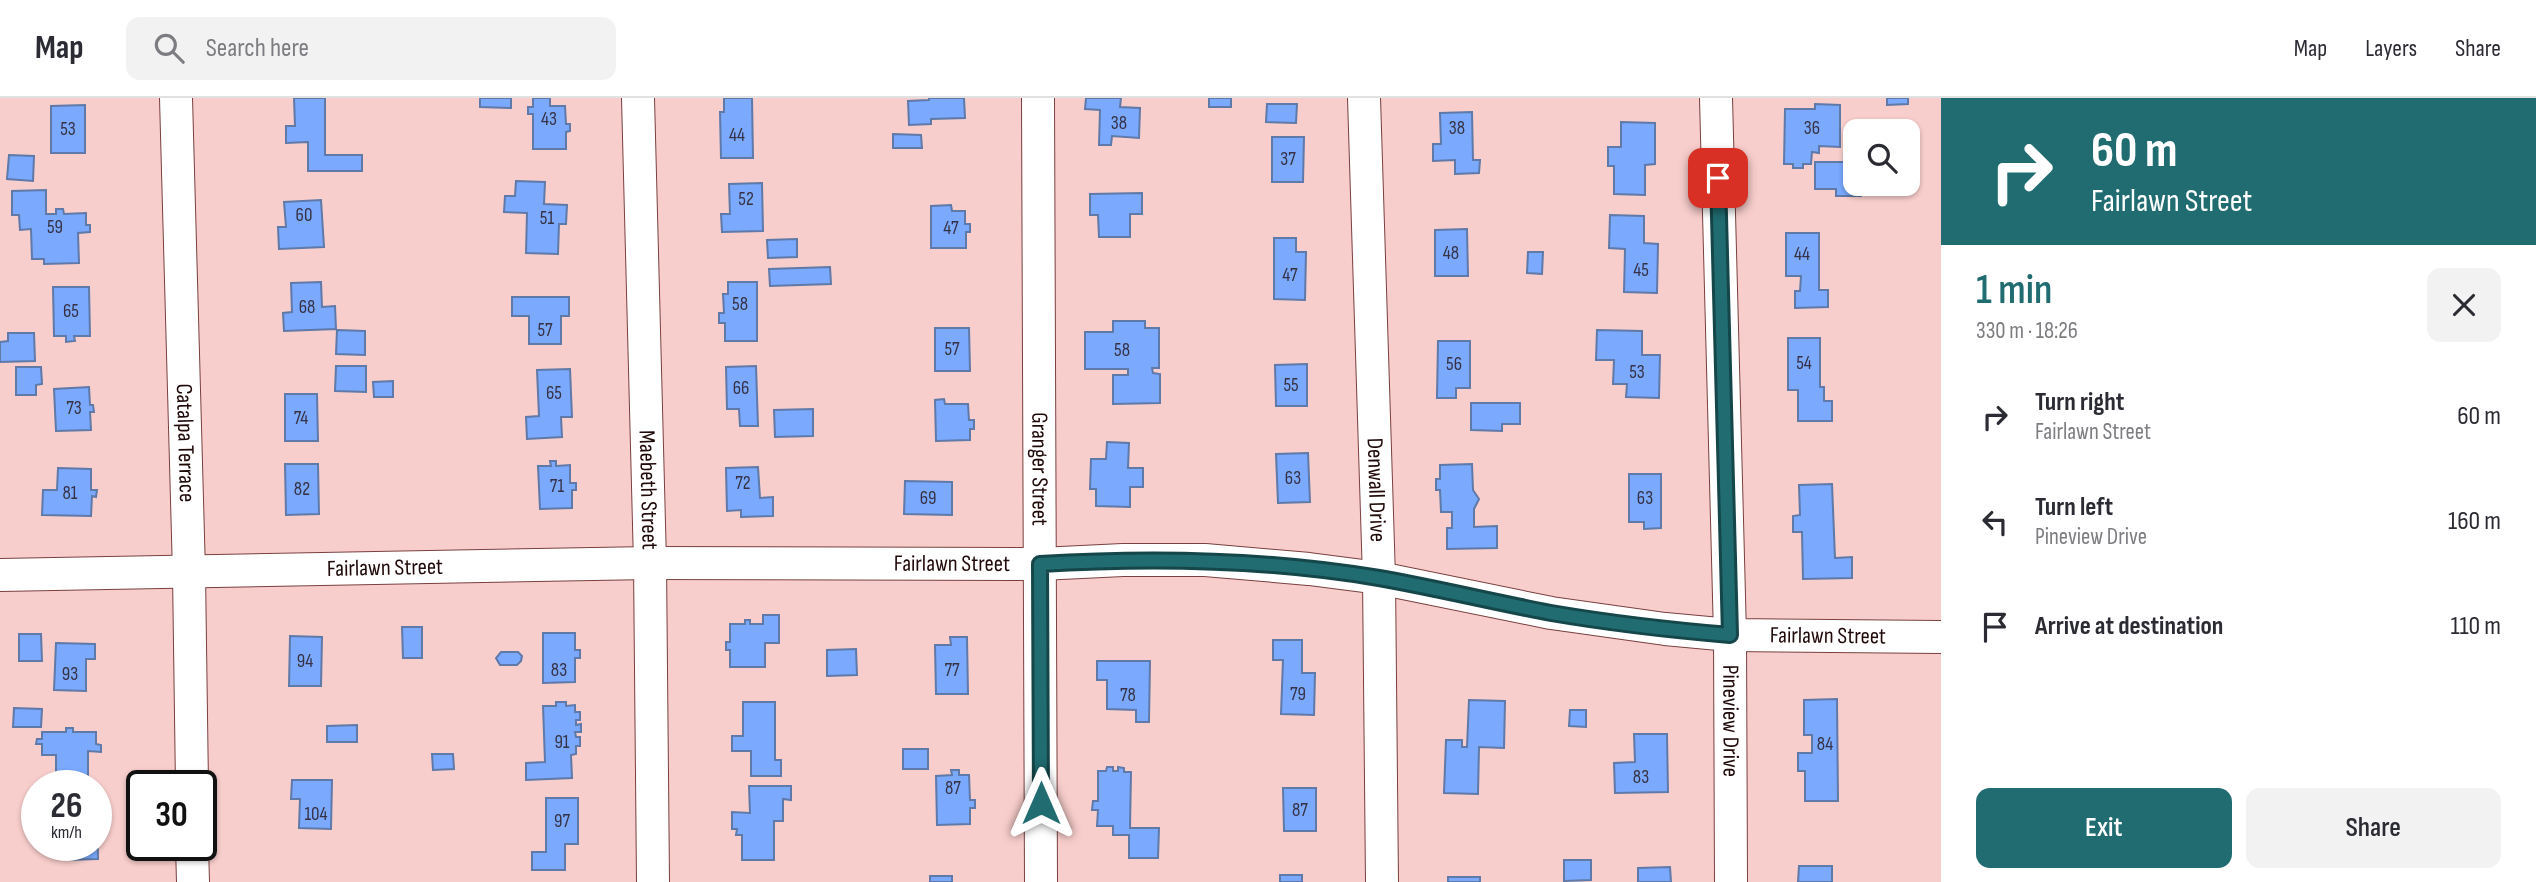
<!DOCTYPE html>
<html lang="en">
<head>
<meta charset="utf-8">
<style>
  :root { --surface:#fff; --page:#f2f2f3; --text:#2b2b33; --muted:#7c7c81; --line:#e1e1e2; --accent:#206c71 }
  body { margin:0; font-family:"Sofia Sans Condensed",sans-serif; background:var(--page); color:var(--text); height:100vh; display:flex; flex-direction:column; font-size:26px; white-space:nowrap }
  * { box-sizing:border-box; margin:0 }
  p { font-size:23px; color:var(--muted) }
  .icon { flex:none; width:38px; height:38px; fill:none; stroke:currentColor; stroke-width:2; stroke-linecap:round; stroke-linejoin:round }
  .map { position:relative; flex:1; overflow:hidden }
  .sheet { display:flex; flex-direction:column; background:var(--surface); width:595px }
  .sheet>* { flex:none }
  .banner { background:#206c71; color:#fff; overflow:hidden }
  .buttons { position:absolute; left:1843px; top:21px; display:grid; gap:14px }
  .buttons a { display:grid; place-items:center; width:77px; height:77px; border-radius:14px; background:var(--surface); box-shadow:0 2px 5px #0004; font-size:35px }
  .speed { position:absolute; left:21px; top:672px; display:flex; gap:14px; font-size:35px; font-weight:700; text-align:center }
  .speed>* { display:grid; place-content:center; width:91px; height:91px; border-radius:50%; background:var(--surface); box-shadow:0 2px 5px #0004; line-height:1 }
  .speed small { font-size:18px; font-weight:400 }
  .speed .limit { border:4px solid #111; border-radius:10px; background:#fff; color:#111 }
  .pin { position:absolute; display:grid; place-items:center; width:60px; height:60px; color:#fff; margin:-30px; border-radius:14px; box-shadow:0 4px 10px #0006 }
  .me { position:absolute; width:77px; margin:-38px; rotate:0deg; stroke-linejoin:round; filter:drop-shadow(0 0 5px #0008) }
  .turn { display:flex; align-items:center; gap:24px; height:147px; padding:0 35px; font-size:32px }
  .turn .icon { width:91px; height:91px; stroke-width:2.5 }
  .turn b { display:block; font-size:49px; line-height:60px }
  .round { display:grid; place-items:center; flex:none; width:74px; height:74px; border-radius:14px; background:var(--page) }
  .headline { display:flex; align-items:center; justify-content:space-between; height:119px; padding:0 35px }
  h1 { font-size:42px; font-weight:600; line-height:52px; color:var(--accent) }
  .action { display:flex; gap:14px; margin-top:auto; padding:14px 35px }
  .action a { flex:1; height:80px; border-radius:14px; background:var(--accent); color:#fff; font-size:28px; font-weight:600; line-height:80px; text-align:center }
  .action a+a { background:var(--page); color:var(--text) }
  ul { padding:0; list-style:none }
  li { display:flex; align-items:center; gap:21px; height:105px; padding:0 35px }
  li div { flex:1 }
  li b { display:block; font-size:26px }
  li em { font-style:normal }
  header { display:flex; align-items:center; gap:42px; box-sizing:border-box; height:98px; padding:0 35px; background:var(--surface); border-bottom:2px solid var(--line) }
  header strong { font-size:33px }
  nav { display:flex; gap:38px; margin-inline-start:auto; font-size:24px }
  .search { width:490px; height:63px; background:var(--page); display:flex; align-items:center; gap:18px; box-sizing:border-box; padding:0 24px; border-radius:14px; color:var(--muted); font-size:26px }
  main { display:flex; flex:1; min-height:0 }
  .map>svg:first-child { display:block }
</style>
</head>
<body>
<header>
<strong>Map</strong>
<div class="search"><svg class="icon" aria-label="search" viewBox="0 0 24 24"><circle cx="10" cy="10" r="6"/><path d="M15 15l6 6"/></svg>Search here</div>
<nav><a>Map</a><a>Layers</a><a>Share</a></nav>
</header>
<main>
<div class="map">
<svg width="1941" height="784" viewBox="0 0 1941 784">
  <rect width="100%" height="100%" fill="#f8cecc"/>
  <path fill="#7aa9fe" stroke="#5f79a8" stroke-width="2" d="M294,0H325V57H362V73H308V44L286,45V28H295Z
    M480,0H511V10L480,9Z
    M533,0H550V8H565L566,26H570V33L566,34V51H533V16H528V9H533Z
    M724,0H752L753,60H721L720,14H724Z
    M929,0H964L965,20L931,21V26L909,27L908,3L929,2Z
    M1086,0H1121L1120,9L1140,10L1139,40L1112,38L1111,47H1099L1100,12L1085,11Z
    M1209,0H1231V9H1209Z
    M1887,0H1908V6L1887,7Z
    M1267,6H1297L1296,25L1266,24Z
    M1815,6L1840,7V49L1819,48V55L1812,54L1811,66H1803V70H1793V66H1784L1785,11H1815Z
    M85,7V55H51V8Z
    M1472,14L1473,62H1480L1479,75L1455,76V62L1433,63V46H1441L1440,15Z
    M1621,24L1655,25V66L1645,67V97L1614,96V68H1608V49H1621Z
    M893,36L921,37L922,50H893Z
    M1272,39H1304L1303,84H1272Z
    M9,57L34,58L33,83L7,81Z
    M1815,64H1855V86H1861V98H1836V91H1815Z
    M516,83L545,84L544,106L567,107L566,126H559L558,156L526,155L527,115L504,114L505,98H515Z
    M762,85L763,133L722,134L721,116H730L729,86Z
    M46,92V116H56V111H63L64,116L86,115V127H90V134L78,135L79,165L44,166V161H32L31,131L20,132L19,117H12V93Z
    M1142,95V116H1130V139H1099L1098,117H1090V96Z
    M321,102L324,149L279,151L278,129H286L284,104Z
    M951,107L952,113H965V126H970V134H966V150H931V108Z
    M1610,117L1644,118V145L1658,146L1657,195L1624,194L1625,151L1609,150Z
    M1467,131L1468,178H1435V132Z
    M1786,135H1819V192H1828V209L1795,210V193H1800L1801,178H1786Z
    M1274,140H1296V154H1306L1305,202L1274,201Z
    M797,141V159L768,160L767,142Z
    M1528,154H1543L1542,176L1527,175Z
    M830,169L831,186L770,188L769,171Z
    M321,184L322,209L335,208L336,231L284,233L283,215L292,214L291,185Z
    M728,184H757V243H725V225H719V215H724L723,196H728Z
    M53,189H89L90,238H74L75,243L66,244V238H54Z
    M512,199H569V218H561V246H529V218H512Z
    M1113,223H1145V230H1159V270H1152L1153,275L1160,276V305L1113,306V277H1128V271H1085V234H1113Z
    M935,230H969L970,273H935Z
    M337,232L365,233V257L336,256Z
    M1597,232L1642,233V257H1660L1659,300L1626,299L1627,286H1613L1614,262H1596Z
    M8,235H34L35,263L0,264V244L8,243Z
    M1788,240H1820V289H1824V303H1832V323H1798V292H1788Z
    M1438,243H1470V290H1456V300H1437Z
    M1307,266V308H1276L1275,267Z
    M336,268H366V294L335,293Z
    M756,268L758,328H740L739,311H727L726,269Z
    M16,269H41L42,286L36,287V297H16Z
    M570,271L572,319H561L562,339L527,341L526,319L539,318L537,272Z
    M393,283V299H374L373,284Z
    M89,289L90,307H93L94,314H90L91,332L56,333L54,291Z
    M285,296H317L318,343H285Z
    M944,301L945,306H968L969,322H974V331H970V342L936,343L935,302Z
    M1471,305H1520V326H1502V333L1471,332Z
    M813,311V338L775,339L774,312Z
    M1107,344L1129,345L1128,370H1143V389H1130V409L1096,408V391H1090L1091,361H1106Z
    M1308,355L1310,404L1278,405L1276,356Z
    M550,363H556V368L570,367V385H576V392H572V410L540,411L538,368H551Z
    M285,366H318L319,416L286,417Z
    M1472,366L1473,392L1479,401L1474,411V429L1497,428V450L1447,451V430H1452V414H1441L1440,392H1436V381H1440V367Z
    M758,369L760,400L773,399V418L741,419V412L727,413L726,370Z
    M58,370L91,371V392H97L96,399L92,398L91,418L42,417L43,392H57Z
    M1629,376H1661V430L1644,431V424H1629Z
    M905,383L952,384V417L904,416Z
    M1832,386L1835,460L1852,459V480L1803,481L1802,434H1793V418L1800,417L1799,387Z
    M763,517H779V545H765V569H730V552H726V544H730V526H745V522H750V526H763Z
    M402,529H422V560H403Z
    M543,535H575V552H580V560H575V584L543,585Z
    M19,536H41L42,563H19Z
    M290,538L322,539L321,588H289Z
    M950,539H967L968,596H936L935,547H951Z
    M1273,542H1302V575H1315L1314,617L1281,616L1283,562H1273Z
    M56,545L95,546V561H86V593L54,592Z
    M856,551L857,577L827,578V552Z
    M501,554H518L522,558L521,563L517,567H500L496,560Z
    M1097,563H1150L1149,624H1136V612L1107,611V582H1097Z
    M1837,601L1838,703H1805V673H1798V655H1812V637H1804V602Z
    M1469,602L1505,603L1504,650L1479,649L1478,696L1444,695L1446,642H1462V649H1467Z
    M556,604H566V608L575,607V614H580V622H576V627L581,626V634H575L576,639H580V648H576V656L571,657L572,680L526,682V665L545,664L543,608H556Z
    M743,604H775V662H781V678H751V653H732V638H743Z
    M14,610L42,611L41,629H13Z
    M1570,612H1586V629L1569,628Z
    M357,627V644H327V628Z
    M66,630H73V634H96V646L101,647V654L88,653V684H56V657H42V646H36L37,641H42V634H66Z
    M1634,636H1667L1668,694L1615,695L1614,665L1635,664Z
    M903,651H928V671H903Z
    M432,656H453L454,671L433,672Z
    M1107,669H1113V673H1118V669L1124,670V674H1131L1130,730H1159L1158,760H1129V737H1113V728H1097L1098,712H1092L1093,703H1098V673H1106Z
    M951,672H959V677H969L970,702H975V710H970V726L937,727L936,678L952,677Z
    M292,682H332L331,731L299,730L300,701H291Z
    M749,688H791V702L783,701V723H774V762H742V737H736L737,731H732V714L750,715Z
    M1283,690H1316V733H1284Z
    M546,700H578V746H565V772H532V754H546Z
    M97,715L98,761L65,762L64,747H96Z
    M1564,762H1591V782L1564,783Z
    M1799,768H1832V784H1798Z
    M1670,769L1671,784H1638V770Z
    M1280,777H1302V784H1280Z
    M930,778H952V784H930Z
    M1448,779H1480V784H1448Z"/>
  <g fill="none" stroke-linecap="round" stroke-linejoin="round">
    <defs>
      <g id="street">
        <path id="s1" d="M176,0L189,475L192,688"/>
        <path id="s2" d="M638,0L650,465L653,784"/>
        <path id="s3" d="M1038,0L1041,784"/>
        <path id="s4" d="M1364,0L1379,480L1382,784"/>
        <path id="s5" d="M1716,0L1730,537L1731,784"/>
        <path id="s6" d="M0,477L650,465L1040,466L1123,462H1205L1309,471L1379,480L1551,515L1665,531L1730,537L1941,539"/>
        <path d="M192,747L193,784"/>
      </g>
    </defs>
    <use href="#street" stroke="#79403f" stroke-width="34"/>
    <use href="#street" stroke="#fff" stroke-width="32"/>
  </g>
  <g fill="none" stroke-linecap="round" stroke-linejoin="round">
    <defs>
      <path id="route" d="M1041,705L1040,466C1153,459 1266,461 1379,480C1436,490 1493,504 1551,515C1610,525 1670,532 1730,537L1718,80"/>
    </defs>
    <use href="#route" stroke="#154649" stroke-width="18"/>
    <use href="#route" stroke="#206c71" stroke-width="12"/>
  </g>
  <g text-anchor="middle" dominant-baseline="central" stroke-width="7" stroke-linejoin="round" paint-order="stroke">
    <g font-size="19" fill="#363146">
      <text x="549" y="21">43</text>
      <text x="1119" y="25">38</text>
      <text x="1457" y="30">38</text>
      <text x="1812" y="30">36</text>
      <text x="68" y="31">53</text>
      <text x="737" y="37">44</text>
      <text x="1288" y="61">37</text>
      <text x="746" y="101">52</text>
      <text x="304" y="117">60</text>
      <text x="547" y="120">51</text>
      <text x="55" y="129">59</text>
      <text x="951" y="130">47</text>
      <text x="1451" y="155">48</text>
      <text x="1802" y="156">44</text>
      <text x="1641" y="172">45</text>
      <text x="1290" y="177">47</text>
      <text x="740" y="206">58</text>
      <text x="307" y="209">68</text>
      <text x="71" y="213">65</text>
      <text x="545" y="232">57</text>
      <text x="952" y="251">57</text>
      <text x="1122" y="252">58</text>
      <text x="1804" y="265">54</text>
      <text x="1454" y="266">56</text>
      <text x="1637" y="274">53</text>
      <text x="1291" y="287">55</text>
      <text x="741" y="290">66</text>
      <text x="554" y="295">65</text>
      <text x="74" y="310">73</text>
      <text x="301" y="320">74</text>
      <text x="1293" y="380">63</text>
      <text x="743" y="385">72</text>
      <text x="557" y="388">71</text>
      <text x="302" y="391">82</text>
      <text x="70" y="395">81</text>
      <text x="928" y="400">69</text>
      <text x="1645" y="400">63</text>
      <text x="305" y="563">94</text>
      <text x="559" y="572">83</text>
      <text x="952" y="572">77</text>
      <text x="70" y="576">93</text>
      <text x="1298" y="596">79</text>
      <text x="1128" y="597">78</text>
      <text x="562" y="644">91</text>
      <text x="1825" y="646">84</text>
      <text x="1641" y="679">83</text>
      <text x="953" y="690">87</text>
      <text x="1300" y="712">87</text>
      <text x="316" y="716">104</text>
      <text x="562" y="723">97</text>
    </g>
    <g font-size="23" fill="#200909" stroke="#fbdfdd">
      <text stroke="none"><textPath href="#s1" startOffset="345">Catalpa Terrace</textPath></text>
      <text stroke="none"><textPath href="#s3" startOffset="371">Granger Street</textPath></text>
      <text stroke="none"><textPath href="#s2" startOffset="392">Maebeth Street</textPath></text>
      <text stroke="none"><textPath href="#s4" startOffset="392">Denwall Drive</textPath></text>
      <text stroke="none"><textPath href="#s6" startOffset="952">Fairlawn Street</textPath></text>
      <text stroke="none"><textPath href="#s6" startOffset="385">Fairlawn Street</textPath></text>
      <text stroke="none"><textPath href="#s6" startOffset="1834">Fairlawn Street</textPath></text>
      <text stroke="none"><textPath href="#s5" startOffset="623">Pineview Drive</textPath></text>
    </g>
  </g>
</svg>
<div class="buttons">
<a><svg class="icon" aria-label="search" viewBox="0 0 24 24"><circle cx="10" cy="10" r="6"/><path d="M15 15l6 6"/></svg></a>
</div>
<div class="speed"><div>26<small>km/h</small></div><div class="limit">30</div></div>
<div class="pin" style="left:1718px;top:80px;background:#d93025"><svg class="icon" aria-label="arrive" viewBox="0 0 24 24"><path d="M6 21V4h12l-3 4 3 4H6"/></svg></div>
<svg class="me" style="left:1041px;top:705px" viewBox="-20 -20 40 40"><path d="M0-17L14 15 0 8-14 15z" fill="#206c71" stroke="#fff" stroke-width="4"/></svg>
</div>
<section class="sheet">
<div class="banner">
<div class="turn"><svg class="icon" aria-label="right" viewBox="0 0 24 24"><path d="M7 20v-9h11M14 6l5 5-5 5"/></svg><div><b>60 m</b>Fairlawn Street</div></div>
</div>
<div class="headline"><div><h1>1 min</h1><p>330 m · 18:26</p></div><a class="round"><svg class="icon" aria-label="close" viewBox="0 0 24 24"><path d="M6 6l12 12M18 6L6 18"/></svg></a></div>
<ul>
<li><svg class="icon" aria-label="right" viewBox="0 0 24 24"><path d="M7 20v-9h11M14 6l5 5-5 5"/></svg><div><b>Turn right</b><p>Fairlawn Street</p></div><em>60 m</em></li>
<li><svg class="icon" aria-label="left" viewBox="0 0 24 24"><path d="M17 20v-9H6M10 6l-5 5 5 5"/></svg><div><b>Turn left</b><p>Pineview Drive</p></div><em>160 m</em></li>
<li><svg class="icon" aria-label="arrive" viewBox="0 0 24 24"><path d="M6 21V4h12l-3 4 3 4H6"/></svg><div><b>Arrive at destination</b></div><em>110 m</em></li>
</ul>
<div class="action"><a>Exit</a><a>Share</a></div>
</section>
</main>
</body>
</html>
